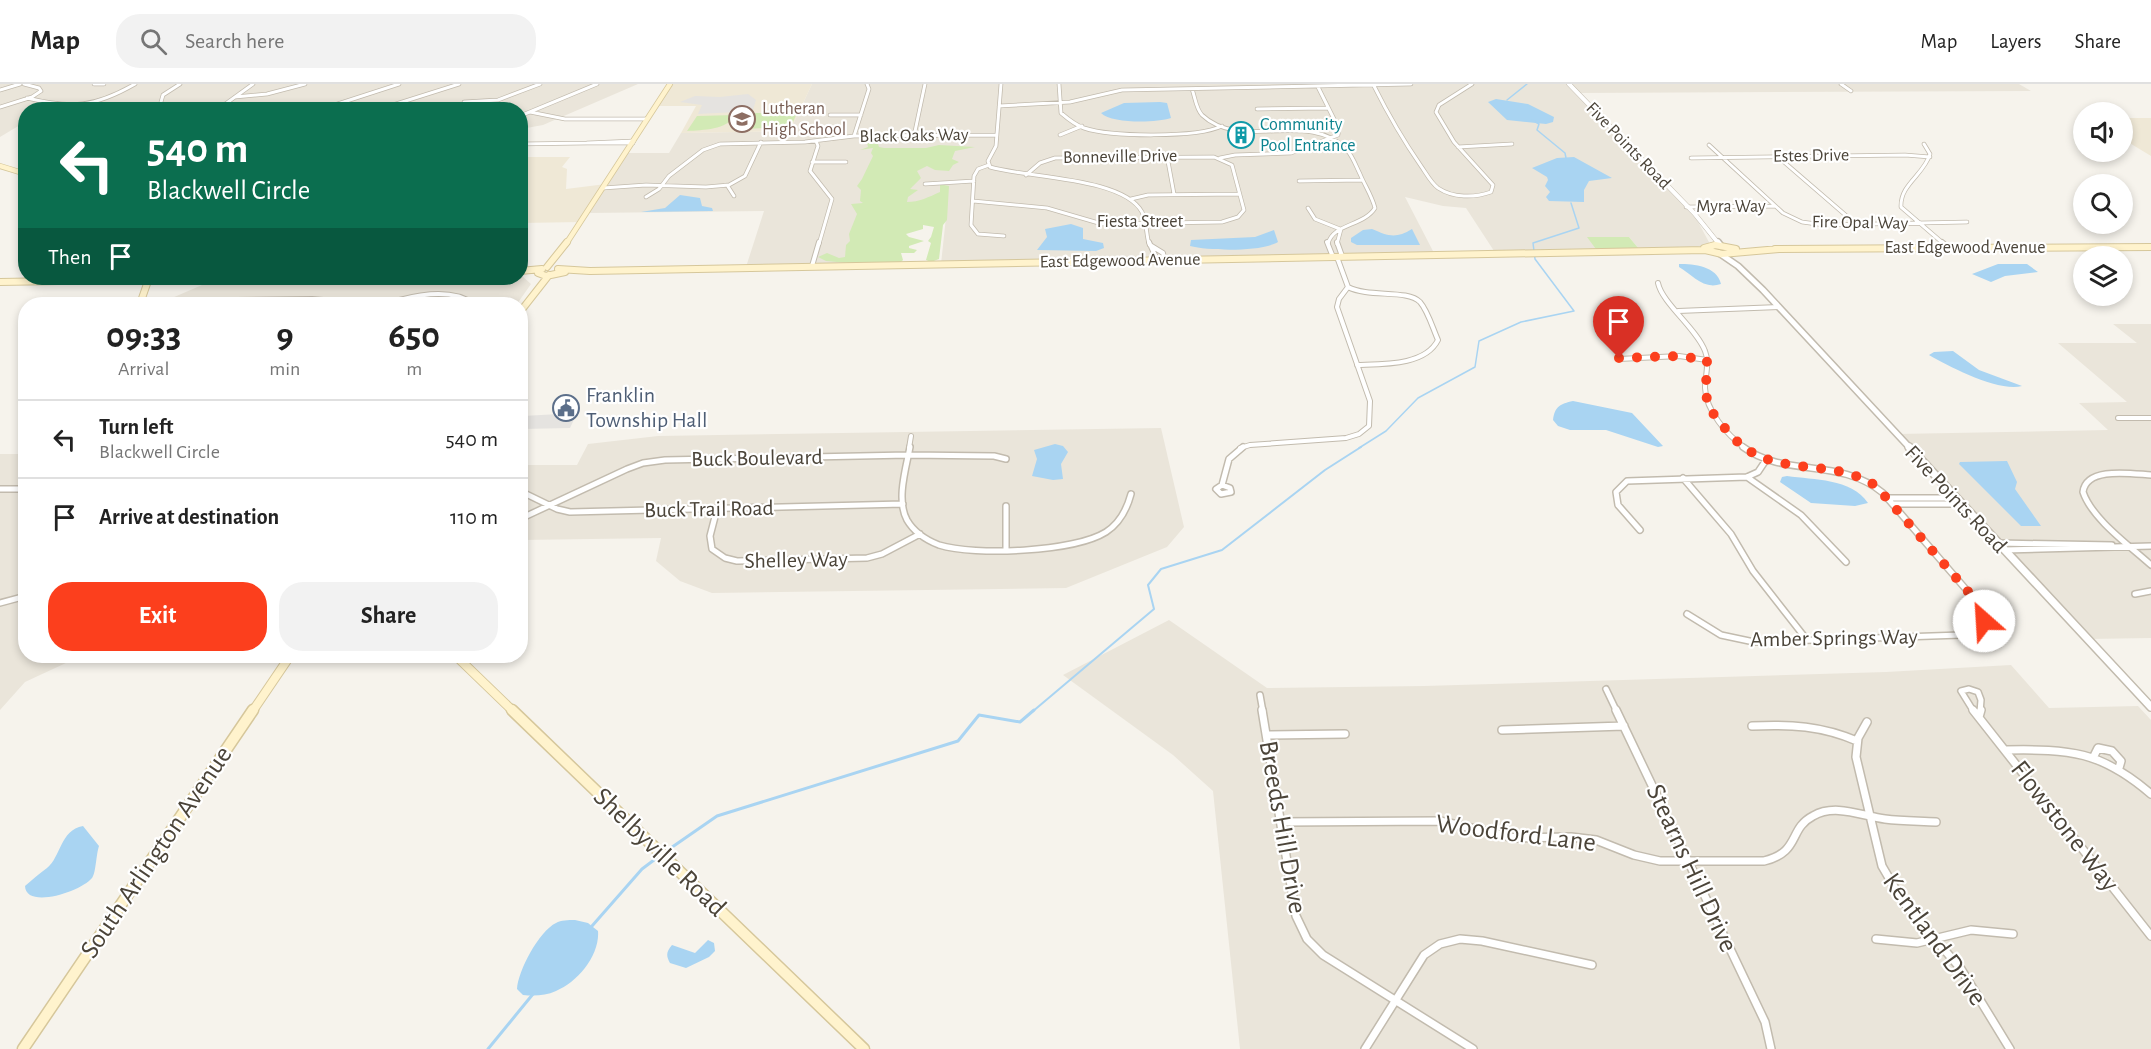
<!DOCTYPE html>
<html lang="en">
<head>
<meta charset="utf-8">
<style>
  :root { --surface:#fff; --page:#f2f2f2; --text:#222; --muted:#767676; --line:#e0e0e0; --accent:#fc3f1d }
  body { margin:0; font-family:"Alegreya Sans",sans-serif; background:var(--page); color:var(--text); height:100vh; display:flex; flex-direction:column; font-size:22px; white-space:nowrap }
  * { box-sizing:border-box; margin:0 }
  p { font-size:20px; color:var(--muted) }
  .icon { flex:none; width:33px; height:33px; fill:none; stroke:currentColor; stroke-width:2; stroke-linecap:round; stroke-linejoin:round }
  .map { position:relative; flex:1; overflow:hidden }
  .drawer { position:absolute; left:18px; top:213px; width:510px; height:366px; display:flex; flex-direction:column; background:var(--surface); border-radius:24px; box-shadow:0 3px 9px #0003 }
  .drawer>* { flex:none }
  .banner { position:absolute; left:18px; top:18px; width:510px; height:183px; border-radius:24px; box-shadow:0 3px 9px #0003; background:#0b6e4f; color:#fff; overflow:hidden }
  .tools { position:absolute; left:2073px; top:18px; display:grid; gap:12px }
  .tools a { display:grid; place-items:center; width:60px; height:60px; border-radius:50%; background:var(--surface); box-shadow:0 3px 9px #0003; font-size:30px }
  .pin { position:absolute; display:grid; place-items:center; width:51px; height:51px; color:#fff; margin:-62px -26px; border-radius:50% 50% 50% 0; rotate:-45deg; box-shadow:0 0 6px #0007 }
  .pin .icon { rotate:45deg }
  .me { position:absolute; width:66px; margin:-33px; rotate:334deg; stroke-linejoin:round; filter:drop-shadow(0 0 4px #0008) }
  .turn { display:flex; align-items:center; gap:21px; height:126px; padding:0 30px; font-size:27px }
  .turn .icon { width:78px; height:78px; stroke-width:2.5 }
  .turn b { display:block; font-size:42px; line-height:51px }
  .then { display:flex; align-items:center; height:57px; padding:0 30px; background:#0003; gap:12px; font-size:22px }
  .eta { display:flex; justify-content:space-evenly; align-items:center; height:102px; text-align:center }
  .eta b { font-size:36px; font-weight:600; line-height:42px }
  .action { display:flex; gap:12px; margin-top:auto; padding:12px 30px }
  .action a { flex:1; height:69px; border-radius:24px; background:var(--accent); color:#fff; font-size:24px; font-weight:600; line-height:69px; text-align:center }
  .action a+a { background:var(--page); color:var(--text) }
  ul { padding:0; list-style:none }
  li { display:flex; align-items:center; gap:18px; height:78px; padding:0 30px; border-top:2px solid var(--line) }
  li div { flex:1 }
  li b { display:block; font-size:22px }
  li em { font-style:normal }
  header { display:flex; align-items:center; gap:36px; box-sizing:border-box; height:84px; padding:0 30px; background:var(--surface); border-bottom:2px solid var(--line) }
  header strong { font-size:28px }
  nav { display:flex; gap:33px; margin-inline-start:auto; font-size:21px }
  .search { width:420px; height:54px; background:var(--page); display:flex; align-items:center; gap:15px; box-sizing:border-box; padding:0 21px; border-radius:24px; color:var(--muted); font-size:22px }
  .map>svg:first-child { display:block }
</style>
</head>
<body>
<header>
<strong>Map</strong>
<div class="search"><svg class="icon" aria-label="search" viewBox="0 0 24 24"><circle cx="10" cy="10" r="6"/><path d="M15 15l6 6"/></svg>Search here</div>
<nav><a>Map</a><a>Layers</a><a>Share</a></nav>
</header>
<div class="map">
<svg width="2151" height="965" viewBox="0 0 2151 965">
  <rect width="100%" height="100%" fill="#f6f3ec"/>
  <path fill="#eae5da" d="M0,0H638L543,41L521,45L520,26H26L25,38L0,53Z
    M812,0H2019L2031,7L1578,9L1697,136L1710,160L1693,164L1639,165L1629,153H1588L1598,168L1496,170L1466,124L1443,122L1405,113L1435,171L941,180L946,133L857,134L844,182L746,183L764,127L587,129L626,69H669L681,49L790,47Z
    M521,191L531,200L517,220H158L216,195L520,194Z
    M2113,240H2151V554L2088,555L1897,350L2108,346L2079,319L2127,318L2058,259H2137Z
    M1161,344L1184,443L1167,463L1066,504L712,509L680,497L656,477L661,454L521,456L520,381H577L588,360L658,352Z
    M0,370H25L26,572H81L25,598L0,626Z
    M1169,536L1267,604L1424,602L1886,588L2011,581L2049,624L2138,622L2151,636V965H1240L1213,707L1173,671L1063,591Z"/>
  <path fill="#efe8d6" d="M670,0H812L790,47L681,49L696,22H655Z
    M2123,34H2151V72L2123,55Z
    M520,73H570L562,83L567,85L566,105L606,100L581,138L521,139Z"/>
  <path fill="#d2eab5" d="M751,29H797L793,38L779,43L745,45Z
    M735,31C727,46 703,46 687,47L697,32Z
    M867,59L878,60L879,63L884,64H926L939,61L975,63L955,67L952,75L959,78L953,81L949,87L935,86L927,82L917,87L921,94L910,105L918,106L908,113L907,118C919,118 929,113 940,108V100L949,102L947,136L943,141L939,175L931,178L926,176L931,159L928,157L931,153L934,143L923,141V145L906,150L909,153L924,157L909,162V164L917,166L914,169H901L903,176L901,178L848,179L826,177L818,173L827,169L839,174L845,173L846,161L850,157L849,150L857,130L851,120L863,119L860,117L861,106L857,102L862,95L873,72L871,69L873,64L860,66L868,63Z
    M1587,153H1629L1639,165L1598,168Z"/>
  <path fill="#e5e3e0" d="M748,10L756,16L753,26L737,28L698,30L702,21L680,18L695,12L720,13Z
    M577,329L570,344L521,345L523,332Z"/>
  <path fill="#a9d4f2" d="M1496,15L1528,20L1554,33L1553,38L1546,40L1507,36L1488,18Z
    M1160,18L1167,19L1171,34C1156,39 1112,40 1101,29L1124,19Z
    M1574,73L1612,94L1589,97L1584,106V118L1549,117L1546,113L1550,108L1545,102L1548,96L1547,93L1532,84L1557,74Z
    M680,111L700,114L702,122L712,124L713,127L641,128L665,124Z
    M1071,140L1083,144V155L1103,159L1104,164L1096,167L1037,166L1047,153L1045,145Z
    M1372,145C1388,152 1396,155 1412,145L1420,161H1357L1351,158V154L1363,146Z
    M1274,146L1278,158C1261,168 1210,167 1190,162L1191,156L1255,153Z
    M1679,180C1694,180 1717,182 1721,200C1703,206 1693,191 1679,183Z
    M1998,180H2027L2038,188L2005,192L1991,198L1972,190Z
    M1953,267L1979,286L2022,302C1998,308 1950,283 1929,271L1934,268Z
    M1573,317L1632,329L1663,362L1658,363L1606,346H1570L1558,342L1553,336C1555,322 1560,320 1573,317Z
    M1055,360L1063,362L1068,368L1061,380L1063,395L1053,396L1032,392L1037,375L1034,366Z
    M2007,377L2017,398L2015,405L2041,442H2021L1959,380L1960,378Z
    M1787,392C1814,396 1851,394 1868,419L1855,422L1811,419L1780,398L1782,393Z
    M83,742L99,762C96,771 96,789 92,794C82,807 26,826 25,802C33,795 40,789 47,784C61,773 60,746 83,742Z
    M575,836L588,839L598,847C600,871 578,898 556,907C545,912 534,912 523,911L517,905C518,887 539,847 556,839C561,836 568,836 575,836Z
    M708,856L714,859L715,867L709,873L686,884L670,879C666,872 666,868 672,861L695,869Z"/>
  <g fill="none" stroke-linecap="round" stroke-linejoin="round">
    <path stroke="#a9d4f2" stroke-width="1.5" d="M1507,16L1527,0
      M1532,36L1539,40L1537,46L1565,69L1566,74
      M1359,364L1386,347L1418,314L1475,283L1479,257L1521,238L1574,227L1535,175L1533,159L1579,144L1571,119"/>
    <path stroke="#a9d4f2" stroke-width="2" d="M1032,628L1154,525L1148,501L1161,485L1222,466L1325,386L1361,363"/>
    <path stroke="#a9d4f2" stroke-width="3" d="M665,768L717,732L958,657L979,631L1020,638L1034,626
      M592,842L642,785L658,773
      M488,965L533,910"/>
    <defs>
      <path id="minor-far3" d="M94,0H104
        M1001,0L996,62L988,77L990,83C1027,94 1123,93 1142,128C1147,138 1146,150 1149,160
        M1059,0L1061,29C1068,35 1075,41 1084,44C1111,53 1197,54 1222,42
        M1841,0L1851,7
        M1374,2C1388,30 1403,56 1421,82C1426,89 1431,99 1438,104C1453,114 1474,114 1491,108L1493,101L1454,58L1436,28L1439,21L1472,0
        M1192,5C1195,13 1196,25 1202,31C1241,68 1310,25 1347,66C1353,73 1356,82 1360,90C1365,102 1372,112 1375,124C1364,142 1332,140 1328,160
        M0,6L20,0
        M235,13L267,10L305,0
        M27,14C72,25 95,23 135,0
        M161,18L163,11L180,0
        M464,18L498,16L540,0
        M999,22L1070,18L1122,6L1411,0
        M0,23L32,13L41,7L39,4L24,0
        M1257,25L1328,24
        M217,26L253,0
        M319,26L399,0
        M377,26L459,0
        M530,28L565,35H647
        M830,31H861
        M520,32L597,0
        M1060,51L1082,42
        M854,52L869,5L867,0
        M914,52L925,0
        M816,57L818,62L810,87L832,115L819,160
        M633,59H587L634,57
        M520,60L587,59
        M1924,60L1930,70C1924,91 1900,100 1901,123L1944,160
        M1709,61L1783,129L1802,138L1824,141L1967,138
        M1458,63L1512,60
        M1167,72L1174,110
        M1777,72L1857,141
        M1220,74L1235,71L1291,69L1338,51L1339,45L1318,3
        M1691,74L1905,71L1930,73
        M812,78H846
        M989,81L978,85L974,92L971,141L978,150L1004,152
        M1299,97L1362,96
        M925,100L974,97
        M727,101L734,112
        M603,104L646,101L706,103L729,101L745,92L761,58
        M646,113L659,105L669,92L703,66L720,60L805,58L854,52L997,51
        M1131,115L1148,111L1239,110
        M973,117L1047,124L1102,140L1222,138L1238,133L1244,126L1232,81L1214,73L1055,74L1040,79L1026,91
        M1686,123L1775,122
        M1308,124L1315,135L1340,145
        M1337,160L1341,145"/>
      <path id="minor-far2" d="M1149,158L1157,176
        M1327,158L1333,173
        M1337,158L1342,172
        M1942,158L1949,164
        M1150,161L1163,169L1164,176
        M812,182L819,158
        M1658,199C1662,219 1697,245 1705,267C1710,279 1705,292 1705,304C1706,327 1727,351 1745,364
        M1348,203C1369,214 1407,205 1420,218C1428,227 1433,245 1438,256C1425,282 1382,280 1357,281
        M213,220L237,216L312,215L323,216L331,220
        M385,220C411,212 450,202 474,220
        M1678,227L1779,223
        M1619,275L1679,272L1707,276
        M2118,334H2151
        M909,364L911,352
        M1240,364L1250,361L1346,354L1359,350L1369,342L1370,317L1337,223L1339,215L1348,203L1337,173"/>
      <path id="minor-far1" d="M910,363C906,384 896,416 907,436C914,448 926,456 939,461C975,472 1074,468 1106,448C1120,439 1127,425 1131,410
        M2151,391C2133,390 2086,382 2083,408C2092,435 2130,462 2151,481
        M1747,393L1801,431L1846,478
        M1683,394L1731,450L1753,487L1807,556
        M1222,401L1230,404L1231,408L1221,410L1216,405Z
        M1222,401L1229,375L1243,363
        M0,405H26
        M520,407L557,425L570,428L903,420
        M1888,414H1955
        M1893,420H1960
        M1006,422V465
        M717,425L710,452L712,465L725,474L737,477L867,474L882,470L920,450
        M520,435L627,385L643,379L665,376L908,371L994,372L1006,375
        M1640,446L1618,421L1616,408L1627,397L1747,393L1758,388L1766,376
        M1998,459L2112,461
        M2004,466L2151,462
        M2135,510L2151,507
        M0,519L26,512
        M1687,530L1721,551L1754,558L1961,551L1979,545L1984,534L1976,517L1883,409C1840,373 1785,394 1743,363
        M1606,605L1617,628
        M1260,611L1263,628
        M1974,628L1961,607L1969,605L1978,608L1981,616L1980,628"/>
      <path id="minor" d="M1262,626L1296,832L1307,855L1323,871L1473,965
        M1616,626L1765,938L1771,965
        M1973,626L2151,852
        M1979,633L1981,626
        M1867,638L1858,654L1856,673L1882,782L1903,818L1961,885L2010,965
        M1752,642C1790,640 1822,642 1857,657
        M1502,646L1624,642
        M1267,651L1345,650
        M2006,666C2070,665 2101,667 2151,710
        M2094,672L2098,664L2112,667L2121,677L2119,684
        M1281,738L1440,737L1515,754L1571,753L1596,756L1634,771L1660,777H1764C1801,768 1788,745 1813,732C1835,719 1862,732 1885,735C1902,737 1919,737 1936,738
        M1876,855L1917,859L1971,846L2013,850
        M1365,965L1424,871L1440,860L1460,855L1482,857L1592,881"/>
      <path id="tertiary-far2" d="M1569,0L1694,129L1719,160"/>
      <path id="tertiary-far1" d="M1718,158L1721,162
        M1719,169L1738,182L1763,206L1910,364"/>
      <path id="tertiary" d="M1909,363L2151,623"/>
      <path id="secondary-far3" d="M0,82L26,90
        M566,160L670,0"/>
      <path id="secondary-far2" d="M1704,164L1715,161L1736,165
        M1775,165L2151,163
        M547,183L567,158
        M558,185L590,187L1705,166L1722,170L1779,165
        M520,187L542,185
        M538,189L546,192L565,188
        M0,198L233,194
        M140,220L149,194
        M520,228L549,191"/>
      <path id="secondary-far1" d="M456,572L514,628
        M252,628L290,572"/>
      <path id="secondary" d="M512,626L864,965
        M23,965L253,626"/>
    </defs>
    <use href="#minor-far3" stroke="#c2bbae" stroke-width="4.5"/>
    <use href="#minor-far2" stroke="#c2bbae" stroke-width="6"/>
    <use href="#minor-far1" stroke="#c2bbae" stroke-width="8"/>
    <use href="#minor" stroke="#c2bbae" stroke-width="10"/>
    <use href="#tertiary-far2" stroke="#c2bbae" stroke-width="5"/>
    <use href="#tertiary-far1" stroke="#c2bbae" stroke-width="8"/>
    <use href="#tertiary" stroke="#c2bbae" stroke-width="10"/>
    <use href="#secondary-far3" stroke="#d6c79b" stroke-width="6"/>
    <use href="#secondary-far2" stroke="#d6c79b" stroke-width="8"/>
    <use href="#secondary-far1" stroke="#d6c79b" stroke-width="10"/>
    <use href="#secondary" stroke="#d6c79b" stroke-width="13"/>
    <use href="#minor-far3" stroke="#fff" stroke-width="3"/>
    <use href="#minor-far2" stroke="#fff" stroke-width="4"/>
    <use href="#minor-far1" stroke="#fff" stroke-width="5"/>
    <use href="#minor" stroke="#fff" stroke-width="7"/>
    <use href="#tertiary-far2" stroke="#fff" stroke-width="4"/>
    <use href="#tertiary-far1" stroke="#fff" stroke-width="5"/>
    <use href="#tertiary" stroke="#fff" stroke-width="7"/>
    <use href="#secondary-far3" stroke="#fff3cd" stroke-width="4.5"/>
    <use href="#secondary-far2" stroke="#fff3cd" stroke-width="6"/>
    <use href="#secondary-far1" stroke="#fff3cd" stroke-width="8"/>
    <use href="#secondary" stroke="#fff3cd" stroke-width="10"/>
  </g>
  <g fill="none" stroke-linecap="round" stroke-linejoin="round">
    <path stroke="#fc3f1d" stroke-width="10" stroke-dasharray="0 18" d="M1619,274L1679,272L1707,276C1706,318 1701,318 1731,351C1771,397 1829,371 1876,402L1978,519L1983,528L1984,537"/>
  </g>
  <defs>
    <symbol id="school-ring" viewBox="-11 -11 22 22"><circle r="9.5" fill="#fff" stroke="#8d6e63" stroke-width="1.5"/><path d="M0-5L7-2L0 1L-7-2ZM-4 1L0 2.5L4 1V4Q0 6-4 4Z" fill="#8d6e63"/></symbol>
    <symbol id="building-ring" viewBox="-11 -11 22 22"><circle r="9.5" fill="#fff" stroke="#0f9aa8" stroke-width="1.5"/><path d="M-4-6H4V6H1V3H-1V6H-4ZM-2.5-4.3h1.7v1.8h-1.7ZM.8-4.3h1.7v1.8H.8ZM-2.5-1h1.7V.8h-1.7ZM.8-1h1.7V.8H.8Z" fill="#0f9aa8"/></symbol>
    <symbol id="civic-ring" viewBox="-11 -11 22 22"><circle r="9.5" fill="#fff" stroke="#5c6f8a" stroke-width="1.5"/><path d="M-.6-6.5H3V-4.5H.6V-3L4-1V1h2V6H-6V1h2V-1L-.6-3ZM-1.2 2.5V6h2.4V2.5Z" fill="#5c6f8a"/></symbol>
  </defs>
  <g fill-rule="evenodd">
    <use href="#school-ring" x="727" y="20" width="30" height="30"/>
    <use href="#building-ring" x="1226" y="36" width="30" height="30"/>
    <use href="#civic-ring" x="551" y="309" width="30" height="30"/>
  </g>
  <g text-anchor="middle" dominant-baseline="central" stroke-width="4.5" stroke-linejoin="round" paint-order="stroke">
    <g font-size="18" fill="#785e54" stroke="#fff" text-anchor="start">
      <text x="762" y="25">Lutheran<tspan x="762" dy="21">High School</tspan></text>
    </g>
    <g font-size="18" fill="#0d838f" stroke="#fff" text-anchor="start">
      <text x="1260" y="41">Community<tspan x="1260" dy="21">Pool Entrance</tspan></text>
    </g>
    <g font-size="18" fill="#4b4439" stroke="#fff">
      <text transform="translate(914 52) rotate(-1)">Black Oaks Way</text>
      <text transform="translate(1628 62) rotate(46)">Five Points Road</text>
      <text transform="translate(1811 72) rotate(-1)">Estes Drive</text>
      <text transform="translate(1120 73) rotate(-1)">Bonneville Drive</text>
      <text x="1731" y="123">Myra Way</text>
      <text x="1140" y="138">Fiesta Street</text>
      <text transform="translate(1860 139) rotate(1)">Fire Opal Way</text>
      <text x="1965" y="164">East Edgewood Avenue</text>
      <text transform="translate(1120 177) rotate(-1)">East Edgewood Avenue</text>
    </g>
    <g font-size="22" fill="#4e5e75" stroke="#fff" text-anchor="start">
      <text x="586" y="311">Franklin<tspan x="586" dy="25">Township Hall</tspan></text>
    </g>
    <g font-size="22" fill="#4b4439" stroke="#fff">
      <text transform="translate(757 374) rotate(-1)">Buck Boulevard</text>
      <text transform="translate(1956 415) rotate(47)">Five Points Road</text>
      <text transform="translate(709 425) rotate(-1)">Buck Trail Road</text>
      <text transform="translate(796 476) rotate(-1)">Shelley Way</text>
      <text transform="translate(1834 554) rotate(-1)">Amber Springs Way</text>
    </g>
    <g font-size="27" fill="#4b4439" stroke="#fff">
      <text transform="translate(2065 742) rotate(52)">Flowstone Way</text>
      <text transform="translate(1283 743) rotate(80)">Breeds Hill Drive</text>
      <text transform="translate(1516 749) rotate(7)">Woodford Lane</text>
      <text transform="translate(156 768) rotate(-56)">South Arlington Avenue</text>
      <text transform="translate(660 768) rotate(44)">Shelbyville Road</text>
      <text transform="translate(1692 784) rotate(65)">Stearns Hill Drive</text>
      <text transform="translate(1935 855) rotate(54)">Kentland Drive</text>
    </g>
  </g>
</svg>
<div class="tools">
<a><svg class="icon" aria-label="sound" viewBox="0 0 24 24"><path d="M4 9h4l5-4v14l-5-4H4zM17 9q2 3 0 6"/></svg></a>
<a><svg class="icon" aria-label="search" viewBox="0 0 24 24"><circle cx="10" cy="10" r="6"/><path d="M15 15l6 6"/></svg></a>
<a><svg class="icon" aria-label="layers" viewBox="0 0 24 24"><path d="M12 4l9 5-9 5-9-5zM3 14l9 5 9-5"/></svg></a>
</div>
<div class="pin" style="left:1619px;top:274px;background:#d93025"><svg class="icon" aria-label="arrive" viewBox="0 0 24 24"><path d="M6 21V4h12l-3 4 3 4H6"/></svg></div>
<svg class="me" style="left:1984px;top:537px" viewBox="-20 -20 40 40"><circle r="19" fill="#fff"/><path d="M0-13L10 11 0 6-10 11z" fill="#fc3f1d"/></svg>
<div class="banner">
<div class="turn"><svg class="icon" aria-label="left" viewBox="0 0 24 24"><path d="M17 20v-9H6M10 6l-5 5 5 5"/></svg><div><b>540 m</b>Blackwell Circle</div></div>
<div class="then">Then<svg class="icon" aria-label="arrive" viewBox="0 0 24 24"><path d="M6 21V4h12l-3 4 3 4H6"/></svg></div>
</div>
<section class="drawer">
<div class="eta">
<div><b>09:33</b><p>Arrival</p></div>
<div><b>9</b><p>min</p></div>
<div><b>650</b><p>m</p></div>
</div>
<ul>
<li><svg class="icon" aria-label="left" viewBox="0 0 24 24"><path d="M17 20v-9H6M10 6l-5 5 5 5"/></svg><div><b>Turn left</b><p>Blackwell Circle</p></div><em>540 m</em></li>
<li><svg class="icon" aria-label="arrive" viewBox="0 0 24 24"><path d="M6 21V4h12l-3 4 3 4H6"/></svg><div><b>Arrive at destination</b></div><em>110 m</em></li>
</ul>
<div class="action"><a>Exit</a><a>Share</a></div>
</section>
</div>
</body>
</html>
